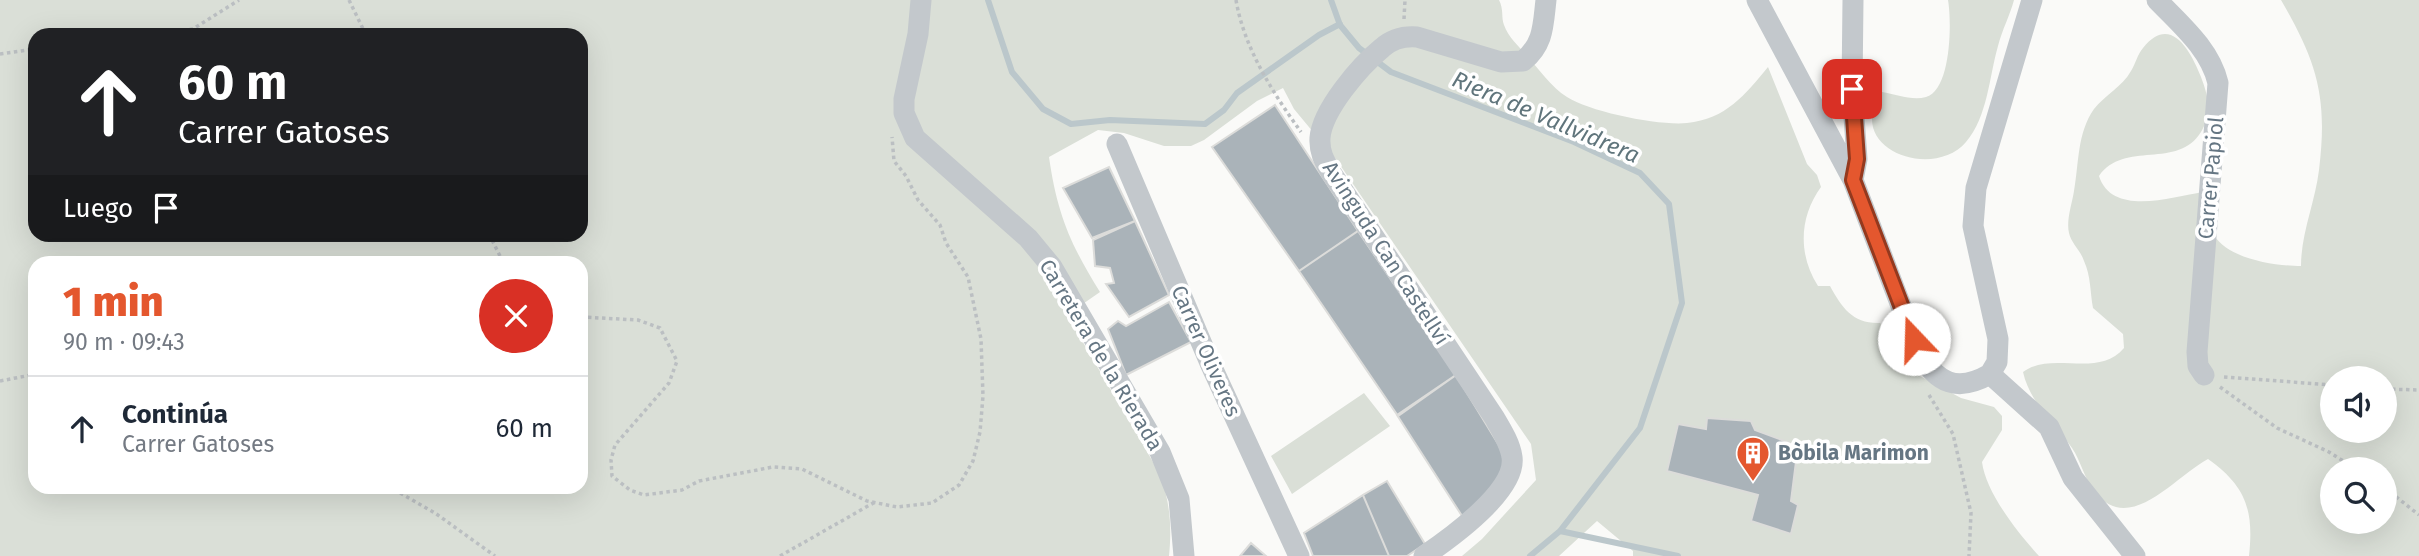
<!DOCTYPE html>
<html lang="es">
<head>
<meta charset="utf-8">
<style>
  :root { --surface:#fff; --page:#f6f6f7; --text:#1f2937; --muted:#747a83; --line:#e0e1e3; --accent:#e4572e }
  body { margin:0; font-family:"Fira Sans",sans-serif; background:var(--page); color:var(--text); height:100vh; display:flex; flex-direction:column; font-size:26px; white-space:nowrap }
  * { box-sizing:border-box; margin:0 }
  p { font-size:23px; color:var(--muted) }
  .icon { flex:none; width:38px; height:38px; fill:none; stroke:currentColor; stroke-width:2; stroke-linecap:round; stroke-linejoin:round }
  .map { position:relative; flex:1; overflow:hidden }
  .sheet { position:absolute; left:28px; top:256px; width:560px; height:238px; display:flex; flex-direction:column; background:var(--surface); border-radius:21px; box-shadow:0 7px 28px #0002 }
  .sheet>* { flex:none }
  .top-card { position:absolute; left:28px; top:28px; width:560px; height:214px; border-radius:21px; box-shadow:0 7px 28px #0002; background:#202124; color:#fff; overflow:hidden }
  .controls { position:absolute; left:2320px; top:366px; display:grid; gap:14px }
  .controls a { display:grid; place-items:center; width:77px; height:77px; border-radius:50%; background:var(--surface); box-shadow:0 7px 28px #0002; font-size:35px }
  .pin { position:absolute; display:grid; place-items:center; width:60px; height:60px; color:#fff; margin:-30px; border-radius:14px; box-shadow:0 4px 10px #0006 }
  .me { position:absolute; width:77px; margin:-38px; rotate:339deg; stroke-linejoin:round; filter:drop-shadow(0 0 5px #0008) }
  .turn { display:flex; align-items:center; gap:24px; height:147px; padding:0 35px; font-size:32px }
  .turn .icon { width:91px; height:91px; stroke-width:2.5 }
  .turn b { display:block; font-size:49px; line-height:60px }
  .then { display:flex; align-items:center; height:66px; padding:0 35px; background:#0003; gap:14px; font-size:26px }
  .round { display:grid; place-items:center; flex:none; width:74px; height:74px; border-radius:37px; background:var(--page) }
  .headline { display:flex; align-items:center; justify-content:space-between; height:119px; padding:0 35px }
  h1 { font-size:42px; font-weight:800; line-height:52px; color:var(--accent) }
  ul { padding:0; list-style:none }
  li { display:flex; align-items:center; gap:21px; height:105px; padding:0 35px; border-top:2px solid var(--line) }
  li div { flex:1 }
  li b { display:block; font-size:26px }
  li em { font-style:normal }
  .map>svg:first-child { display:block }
</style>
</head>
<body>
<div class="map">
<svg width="2419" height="556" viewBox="0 0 2419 556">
  <rect width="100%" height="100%" fill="#fafaf8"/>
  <path fill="#dadfd7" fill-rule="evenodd" d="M0,0H1499C1504,10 1501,17 1504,25C1508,37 1519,46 1526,55C1539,69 1551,87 1567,97C1590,112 1660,126 1687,123C1726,119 1745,95 1768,67L1807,164L1817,175L1821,187C1799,217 1798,255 1818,286H1830C1842,308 1853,324 1880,323L1888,332L1905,368L1961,398L1994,407L2002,416V430L1982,462C1986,493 2018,533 2039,556H1633V551L1597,521L1559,556H1462L1482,539L1536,480L1531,444L1338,162L1294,109L1283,88L1257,101L1204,140L1191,146H1164L1124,133L1098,130L1049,157C1057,213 1070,244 1100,292L1067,315L1160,474C1170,503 1172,526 1169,556H0ZM35,35H581V234H35ZM35,262H581V486H35Z
    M1948,0H2014C2010,15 2002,30 1998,46C1989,77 1988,116 1966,142C1933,181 1842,149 1882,92C1896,94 1912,101 1926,97C1951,90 1952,23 1948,0Z
    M2281,0H2419V556H2249C2254,510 2246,486 2208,459C2174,477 2129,537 2094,491C2084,478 2081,461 2072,448C2054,422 2030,403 2023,372C2052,350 2098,379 2124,348L2123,334L2093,308C2090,292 2091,276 2084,261C2081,251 2071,243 2069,233C2066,220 2072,204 2074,191C2079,164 2077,133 2094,109C2105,95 2122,87 2131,71C2136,63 2137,55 2143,48C2171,13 2191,52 2201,77C2208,96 2213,112 2201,132C2178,170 2124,140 2099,176C2112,217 2172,197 2203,192C2206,205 2207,224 2214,235C2228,259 2275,266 2301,266C2301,233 2315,203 2319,170C2328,97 2317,62 2281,0ZM2333,378H2385V430H2333ZM2333,469H2385V522H2333Z
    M1364,393L1390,426L1292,494L1271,456Z"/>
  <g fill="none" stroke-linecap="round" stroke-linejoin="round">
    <path stroke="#bbc7cb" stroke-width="6" d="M988,0L1012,72L1043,109L1071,124L1110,120L1205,124L1224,110L1237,93L1319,35L1340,24
      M1331,0L1340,25L1359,48L1391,72L1574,142L1640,173L1669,204L1682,303L1640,428L1560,531L1530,556
      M1560,531L1678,556"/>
  </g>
  <path fill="#aab3b9" stroke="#dcdcda" stroke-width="2" d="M1275,105L1358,231L1299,271L1212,147Z
    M1109,167L1135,221L1092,238L1063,188Z
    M1135,221L1169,295L1129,317L1106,284L1114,283L1110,268L1095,266L1093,240Z
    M1358,231L1456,375L1398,416L1299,271Z
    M1169,302L1191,342L1126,375L1108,329L1118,321L1126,326Z
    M1456,375L1508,460L1503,478L1464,519L1397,415Z
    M1707,418L1751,421L1755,430L1798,446L1791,501L1798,505L1791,534L1751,521L1758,495L1667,471L1678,424L1706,429Z
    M1387,481L1425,544L1407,556H1389L1363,495Z
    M1363,495L1389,556H1313L1304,533Z
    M1251,543L1266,556H1240Z"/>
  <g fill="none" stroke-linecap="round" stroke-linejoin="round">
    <path stroke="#bbbfc2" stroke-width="3.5" stroke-dasharray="3.5 3.5" stroke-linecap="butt" d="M349,0L366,35
      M1236,0C1244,48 1273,93 1301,132
      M1404,19L1405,0
      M148,35L193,29L239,0
      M0,54L35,49
      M489,234L503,262
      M581,317L638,320L660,328L677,361L669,383L615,445L611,460L612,476L630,490L644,495L682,490L699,481L773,467L802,469L867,501L897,507L932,503L959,485L973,461L980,432L983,396L981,339L968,277L946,243L940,225L918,200L906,176L894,161L892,137
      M2224,377L2333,385
      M0,381L31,375L35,378
      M2220,387L2277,428L2329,452L2356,469
      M2385,389L2419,390
      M1929,395L1953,434L1971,513L1969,556
      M388,486L435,513L495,556
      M2385,488L2419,515
      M780,556L875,502"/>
    <path stroke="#c3c8cc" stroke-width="21" d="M921,0L918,34L904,99V113L915,138L1028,238L1052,267L1160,452L1179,499L1184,556
      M1757,0L1853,180L1919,353C1937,383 1957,393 1990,374
      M2157,0C2181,25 2210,49 2218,83L2197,352L2198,366L2204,375
      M1117,144L1210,363L1299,556
      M1853,180L1857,159L1852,89L1853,0
      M1990,374L1997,362L1998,339L1973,226L1976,188L2032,0
      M1990,374L2049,427L2073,478L2135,556
      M1424,556C1449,539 1517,491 1512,457C1510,443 1501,429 1494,417L1332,174C1325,162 1319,153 1320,138C1322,110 1360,66 1382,48C1392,39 1404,36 1417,37L1501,62L1523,61C1544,44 1543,25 1546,0"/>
  </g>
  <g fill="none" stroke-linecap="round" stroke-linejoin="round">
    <defs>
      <path id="route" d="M1852,89L1857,159L1853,180L1914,339"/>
    </defs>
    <use href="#route" stroke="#94391e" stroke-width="18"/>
    <use href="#route" stroke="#e4572e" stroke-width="12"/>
  </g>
  <defs>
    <symbol id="building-pin" viewBox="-11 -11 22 30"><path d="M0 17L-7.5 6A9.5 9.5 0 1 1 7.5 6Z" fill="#e4572e" stroke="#fff"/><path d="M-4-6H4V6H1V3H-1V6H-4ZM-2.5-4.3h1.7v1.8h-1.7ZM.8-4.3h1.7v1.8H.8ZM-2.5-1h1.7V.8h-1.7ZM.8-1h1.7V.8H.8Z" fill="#fff"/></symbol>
  </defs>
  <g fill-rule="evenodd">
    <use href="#building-pin" x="1734" y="434" width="38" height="52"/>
  </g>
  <g text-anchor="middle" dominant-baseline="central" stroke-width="7" stroke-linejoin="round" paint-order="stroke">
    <g font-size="21" fill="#657683" stroke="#fff">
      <text transform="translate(2211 178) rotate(-85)">Carrer Papiol</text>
      <text transform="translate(1386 253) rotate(57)">Avinguda Can Castellví</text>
      <text transform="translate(1206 351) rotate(66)">Carrer Oliveres</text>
      <text transform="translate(1101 355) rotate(59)">Carretera de la Rierada</text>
    </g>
    <g font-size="21" font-weight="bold" fill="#657683" stroke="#fff" text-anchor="start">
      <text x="1778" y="453">Bòbila Marimon</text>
    </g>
    <g font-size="23" font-style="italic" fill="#60757c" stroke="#fff">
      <text transform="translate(1546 117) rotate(23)">Riera de Vallvidrera</text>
    </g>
  </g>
</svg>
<div class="controls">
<a><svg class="icon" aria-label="sound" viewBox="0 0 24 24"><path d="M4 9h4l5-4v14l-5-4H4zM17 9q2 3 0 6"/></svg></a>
<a><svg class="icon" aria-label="search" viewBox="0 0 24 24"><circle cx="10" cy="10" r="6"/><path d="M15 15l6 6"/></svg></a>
</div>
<div class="pin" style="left:1852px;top:89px;background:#d93025"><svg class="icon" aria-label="arrive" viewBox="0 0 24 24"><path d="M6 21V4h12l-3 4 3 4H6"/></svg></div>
<svg class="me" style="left:1914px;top:339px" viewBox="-20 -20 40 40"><circle r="19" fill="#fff"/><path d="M0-13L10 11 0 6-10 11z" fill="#e4572e"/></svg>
<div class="top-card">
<div class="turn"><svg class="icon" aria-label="ahead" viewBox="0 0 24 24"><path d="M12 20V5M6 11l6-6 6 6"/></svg><div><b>60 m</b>Carrer Gatoses</div></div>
<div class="then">Luego<svg class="icon" aria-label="arrive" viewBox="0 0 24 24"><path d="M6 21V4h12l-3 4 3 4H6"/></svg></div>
</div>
<section class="sheet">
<div class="headline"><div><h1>1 min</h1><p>90 m · 09:43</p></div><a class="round" style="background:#d93025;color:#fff"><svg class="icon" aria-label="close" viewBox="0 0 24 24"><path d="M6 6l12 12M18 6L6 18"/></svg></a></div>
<ul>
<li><svg class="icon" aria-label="ahead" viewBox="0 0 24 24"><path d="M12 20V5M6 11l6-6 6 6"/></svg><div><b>Continúa</b><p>Carrer Gatoses</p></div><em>60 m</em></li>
</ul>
</section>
</div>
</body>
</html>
